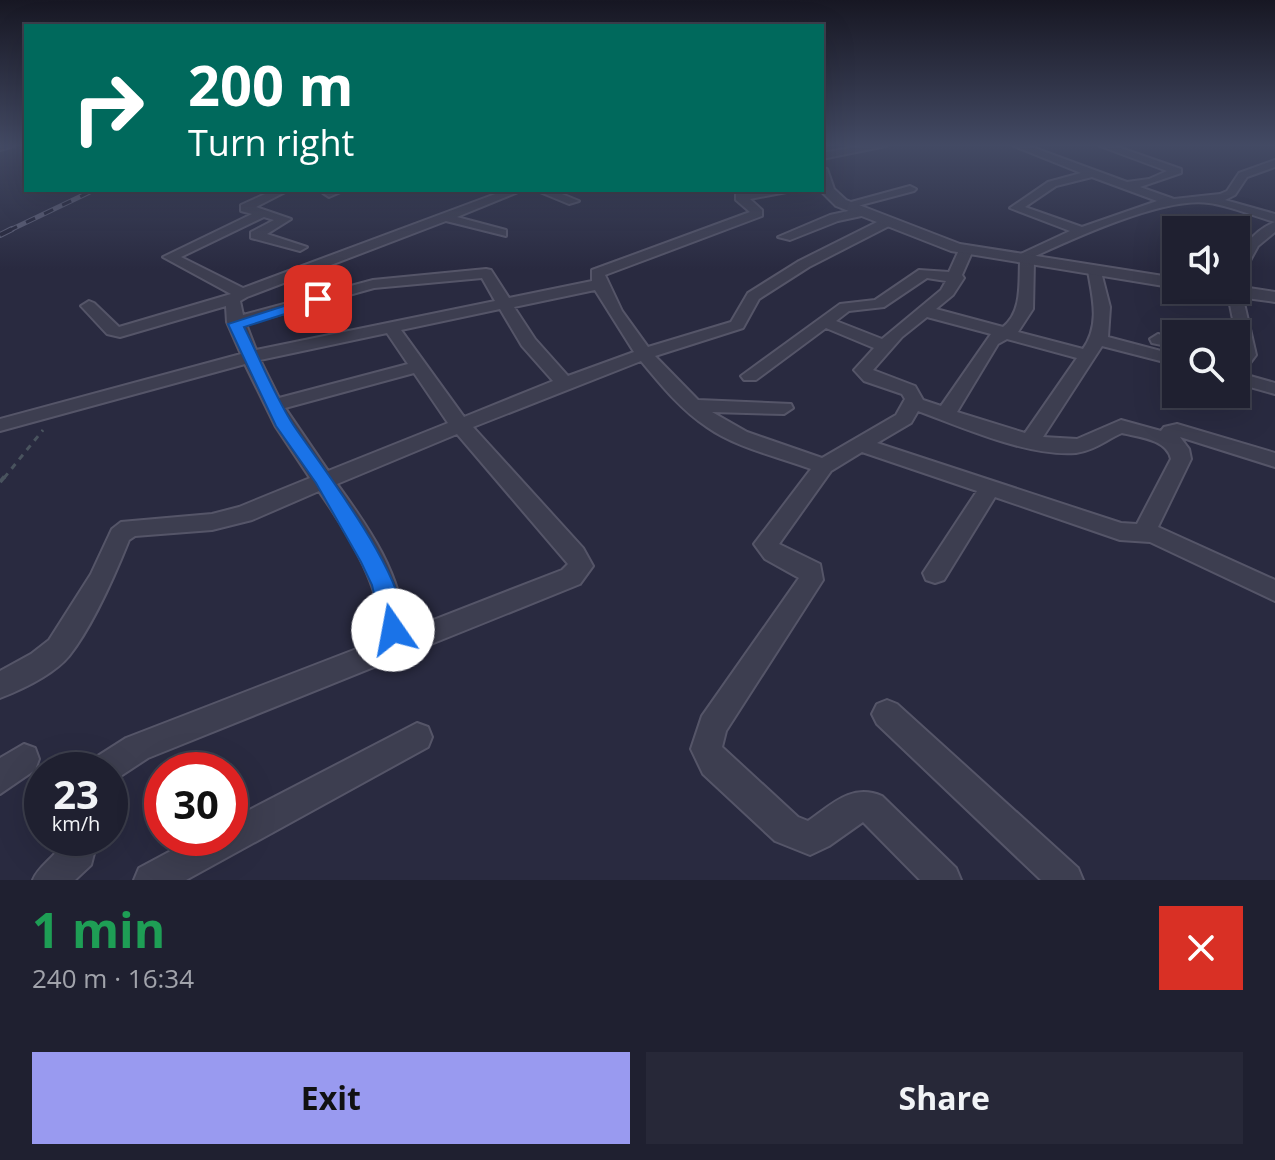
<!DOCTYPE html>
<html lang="en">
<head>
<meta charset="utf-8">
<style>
  :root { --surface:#1f2030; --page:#272838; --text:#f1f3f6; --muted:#a1a3ab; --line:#3c3e4c; --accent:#999af0 }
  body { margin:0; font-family:"Open Sans",sans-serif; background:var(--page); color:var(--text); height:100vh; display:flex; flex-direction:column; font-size:30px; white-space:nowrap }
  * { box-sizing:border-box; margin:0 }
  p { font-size:26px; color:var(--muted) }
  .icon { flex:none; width:44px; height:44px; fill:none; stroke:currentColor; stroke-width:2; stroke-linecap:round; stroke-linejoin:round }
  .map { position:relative; height:880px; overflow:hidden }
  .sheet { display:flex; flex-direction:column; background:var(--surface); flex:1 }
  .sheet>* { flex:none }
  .banner { position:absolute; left:24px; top:24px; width:800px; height:168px; border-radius:0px; box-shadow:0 8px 32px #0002,0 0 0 2px var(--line); background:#00695c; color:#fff; overflow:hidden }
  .buttons { position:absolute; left:1162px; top:216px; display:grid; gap:16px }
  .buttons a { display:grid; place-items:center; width:88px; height:88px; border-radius:0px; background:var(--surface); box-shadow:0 8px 32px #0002,0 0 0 2px var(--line); font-size:40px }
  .speed { position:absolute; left:24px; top:752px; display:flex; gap:16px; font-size:40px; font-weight:700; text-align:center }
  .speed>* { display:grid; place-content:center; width:104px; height:104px; border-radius:50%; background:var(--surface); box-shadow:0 8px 32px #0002,0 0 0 2px var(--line); line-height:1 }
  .speed small { font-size:20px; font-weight:400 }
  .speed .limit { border:12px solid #d22; background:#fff; color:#111 }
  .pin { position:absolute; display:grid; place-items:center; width:68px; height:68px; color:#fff; margin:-34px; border-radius:16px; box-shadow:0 4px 12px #0006 }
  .me { position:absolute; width:88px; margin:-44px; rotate:348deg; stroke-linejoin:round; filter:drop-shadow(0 0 6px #0008) }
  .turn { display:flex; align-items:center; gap:28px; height:168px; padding:0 32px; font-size:36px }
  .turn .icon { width:104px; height:104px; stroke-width:2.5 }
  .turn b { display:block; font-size:56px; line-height:68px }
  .round { display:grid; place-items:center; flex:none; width:84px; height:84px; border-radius:0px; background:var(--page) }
  .overview { display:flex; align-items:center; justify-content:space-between; height:136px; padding:0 32px }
  h1 { font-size:48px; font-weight:700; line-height:60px; color:#1e9e55 }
  .button { display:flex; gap:16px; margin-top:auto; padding:16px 32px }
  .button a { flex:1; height:92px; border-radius:0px; background:var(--accent); color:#111; font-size:32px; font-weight:700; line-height:92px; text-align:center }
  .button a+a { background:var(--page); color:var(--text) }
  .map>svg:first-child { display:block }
</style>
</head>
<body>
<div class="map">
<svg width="1275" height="880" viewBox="0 0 1275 880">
  <rect width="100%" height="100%" fill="#292a40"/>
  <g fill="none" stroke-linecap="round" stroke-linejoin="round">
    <defs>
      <path id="minor" d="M0,146H14L0,150Z
        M862,146H886L822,159V153Z
        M1014,146H1029L1127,182L1149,179L1167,171L1100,146H1115L1181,169V173L1140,187L1174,199L1220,194L1227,191L1239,173L1275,160V167L1247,177L1235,195L1225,200L1275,214V222C1253,216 1231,206 1209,203C1165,196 1072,239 1031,258L1034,261L1033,309L1018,332L1083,349C1100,325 1093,299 1088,271L1100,268L1110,307L1108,337L1176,355V365L1102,346L1043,437L1077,439L1121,420L1161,431L1164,427L1177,424L1275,453V467L1180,437L1189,449L1191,459L1158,527L1275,580V601L1150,542L1120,540L995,497L944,580L935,583L926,580L923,573L977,491L862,452L831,471L779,544L820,564L823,580L726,731L722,747L798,817L808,821C832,804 852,783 882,796L956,868L961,880H920L863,822L829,846L810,855L775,841L703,774L691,749L702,716L799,578L765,559L754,544L811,469C776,456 737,448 707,427C681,410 661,385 641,361L473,427L583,548L593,566L580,584L148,758L110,783V770H88L93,759L126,738L372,643C399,609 340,521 319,491L252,520L212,530L135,536L129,540C115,575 92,627 69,656C53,675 23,689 0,698V671L31,654L49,640L91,574L112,529L121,522L212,514L239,507L310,478L276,427L245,364L0,431V419L241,354L227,322L226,306L120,337L107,334L81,306L89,301L94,303L119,327L231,294L163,257L252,214L241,211V205L274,190H289L256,207L291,219L267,234L307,247L300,251L251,238V232L274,220L264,217L181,257L243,288L506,190H523L457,217L506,230V236L446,221L247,297L240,301L243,315L373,280L486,269L491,270L509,298L592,281V270L750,212L736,200V194L797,190L750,199L762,210V216L605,275L622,311L648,347L731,322L748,293L799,261L883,219H891V225L809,267L759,299L743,328L655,356L698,400L791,404L793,408L784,414L712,412L747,432L822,458L896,415L905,399L902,394L864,381L854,370L874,348L826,328L756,380H744L741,376L840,304L875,300L919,270L949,272L959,250L966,246L973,250L962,275L964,278L953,295L936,309L1003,327C1022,312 1019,285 1020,262L1010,259L1070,231L1010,208L1048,182L1081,173ZM1092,177L1157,201L1082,227L1025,207L1056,186ZM482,278L495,301L256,350L246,324L374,288ZM927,278L946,281L941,290L882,339L836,321L849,311L884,307ZM595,290L634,352L568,376L535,339L514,307ZM500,309L522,346L553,381L464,417L401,330ZM927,317L991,334L941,406L923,400L915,386L873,370L902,337ZM387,333L408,364L279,398L260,360ZM1007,339L1077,358L1025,433L957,412L998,344ZM414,373L448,423L328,471L285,408ZM918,411C962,427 1028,457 1076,453C1093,451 1106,440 1122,433C1138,437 1167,439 1171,459L1137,524L1121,523L877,443L911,423ZM457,434L568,564L562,570L405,631C402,575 369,528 337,484Z
        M910,186L916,189L914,191L846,209L840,205Z
        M327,190H345L329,197L323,193Z
        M535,190H552L579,201L569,204Z
        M862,208L868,212L866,215L838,221L790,240L778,237L830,215Z
        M1275,222V232L1258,246L1241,277L1236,278C1236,253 1251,232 1275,222Z
        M1236,286L1241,290L1256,355L1250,363H1236V334L1227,290H1236Z
        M1158,334L1176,338V348L1152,343L1150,339Z
        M1236,372L1275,383V394L1236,383Z
        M887,700L897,704L1078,868L1083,880H1041L877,724L872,714L877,704Z
        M417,723L428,727L432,737L428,747L186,880H134L139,868L195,838H230V820Z
        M24,744L35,748L39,759L35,770L0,794V758Z
        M64,838H98L91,865L75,880H33C39,864 61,854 64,838Z"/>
      <path id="tertiary" d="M822,168L827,169L834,189L846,200L960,244L1176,278V288L951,251L836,206L821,191Z
        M1236,286L1275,292V302L1224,295L1215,290H1236Z"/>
    </defs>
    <use href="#minor" stroke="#555568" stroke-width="4"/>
    <use href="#tertiary" stroke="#555568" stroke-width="4"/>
    <path stroke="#49535e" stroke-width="3" stroke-dasharray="6 6" stroke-linecap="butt" d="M4,478L43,430"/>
    <path stroke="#49535e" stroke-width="4" stroke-dasharray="7 7" stroke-linecap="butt" d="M0,482L5,476"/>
    <use href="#minor" fill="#3d3e50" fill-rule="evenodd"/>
    <use href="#tertiary" fill="#3d3e50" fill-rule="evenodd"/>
    <defs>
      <path id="rail-far1" d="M8,231L94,190"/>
      <path id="rail" d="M0,235L12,229"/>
    </defs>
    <use href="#rail-far1" stroke="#5f6077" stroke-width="5"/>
    <use href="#rail" stroke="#5f6077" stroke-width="6"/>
    <use href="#rail-far1" stroke="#222236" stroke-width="3" stroke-dasharray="10" stroke-linecap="butt"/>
    <use href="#rail" stroke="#222236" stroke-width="4" stroke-dasharray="13" stroke-linecap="butt"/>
  </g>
  <linearGradient id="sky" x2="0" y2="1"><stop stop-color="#171723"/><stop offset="0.54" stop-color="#434a64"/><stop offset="1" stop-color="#434a64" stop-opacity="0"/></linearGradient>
  <rect width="1275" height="269" fill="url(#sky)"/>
  <path fill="#1a73e8" stroke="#114b97" stroke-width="2" d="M318,295L325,299L323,302L244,327C260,359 274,395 294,426C319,463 422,595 401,637L393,640L384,637L372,585L361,562L316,483L276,426L228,324Z"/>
</svg>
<div class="buttons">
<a><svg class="icon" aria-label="sound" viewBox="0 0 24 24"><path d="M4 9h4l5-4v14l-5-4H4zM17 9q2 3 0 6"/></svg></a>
<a><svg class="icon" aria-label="search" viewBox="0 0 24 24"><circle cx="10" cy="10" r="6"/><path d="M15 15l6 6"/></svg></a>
</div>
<div class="speed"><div>23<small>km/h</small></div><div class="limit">30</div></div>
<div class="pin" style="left:318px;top:299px;background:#d93025"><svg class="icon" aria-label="arrive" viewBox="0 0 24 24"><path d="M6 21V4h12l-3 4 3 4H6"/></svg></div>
<svg class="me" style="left:393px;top:630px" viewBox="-20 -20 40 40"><circle r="19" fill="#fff"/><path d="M0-13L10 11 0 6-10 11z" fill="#1a73e8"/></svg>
<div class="banner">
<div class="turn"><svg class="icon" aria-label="right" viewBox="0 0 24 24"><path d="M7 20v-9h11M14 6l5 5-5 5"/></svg><div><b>200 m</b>Turn right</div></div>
</div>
</div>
<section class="sheet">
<div class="overview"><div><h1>1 min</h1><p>240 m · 16:34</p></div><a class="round" style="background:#d93025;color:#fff"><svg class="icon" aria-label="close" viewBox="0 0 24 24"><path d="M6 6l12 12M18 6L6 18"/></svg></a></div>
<div class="button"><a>Exit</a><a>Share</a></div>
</section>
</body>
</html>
